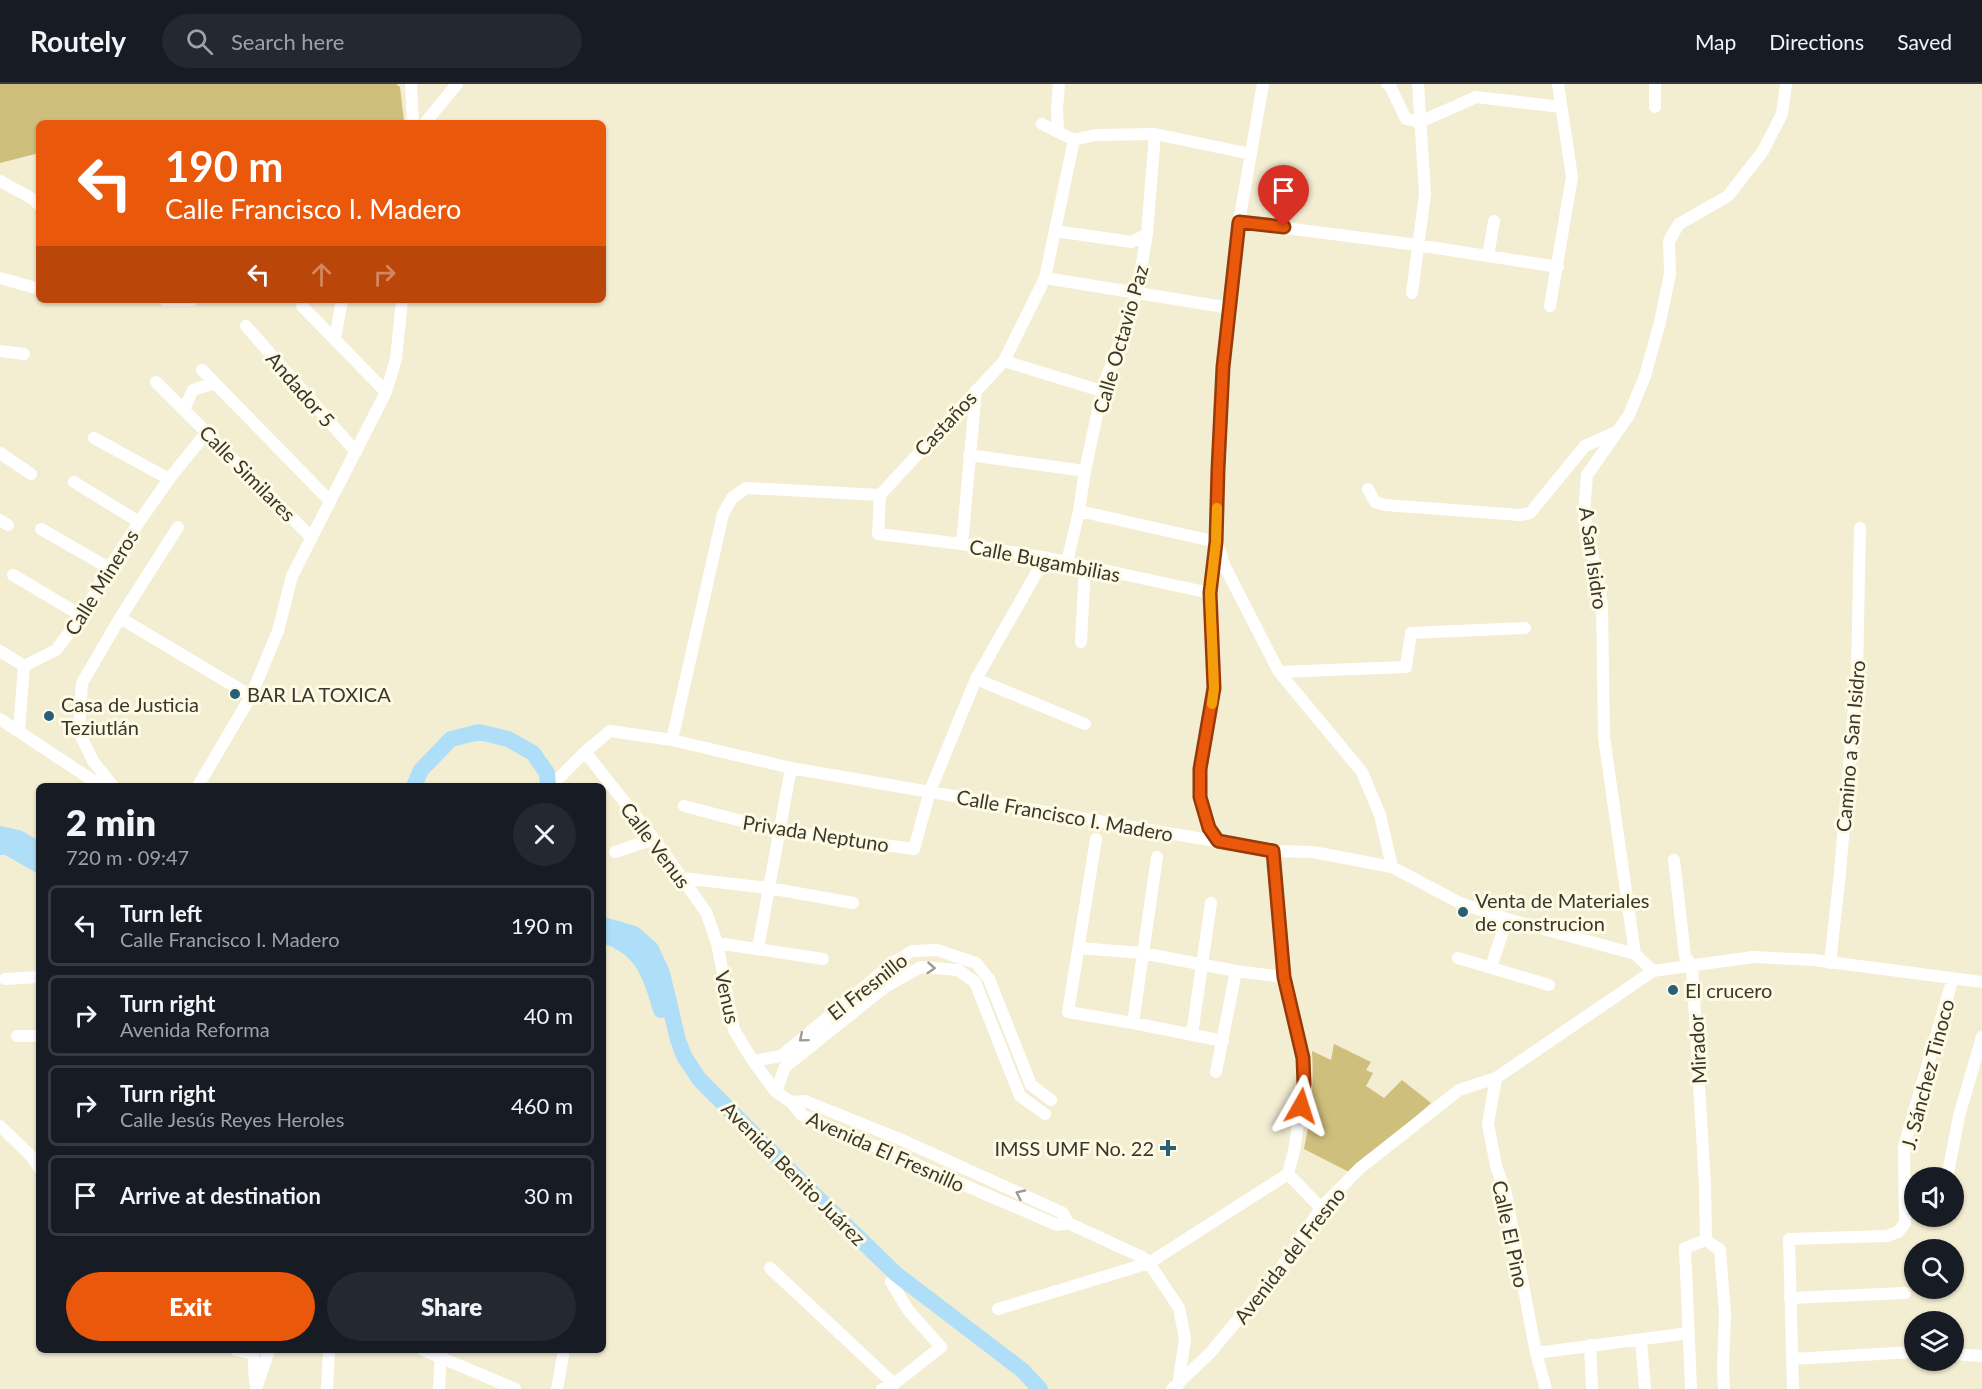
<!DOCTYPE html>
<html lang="en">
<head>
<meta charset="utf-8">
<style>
  :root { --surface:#171b24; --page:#242831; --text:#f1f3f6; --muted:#9ea1a6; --line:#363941; --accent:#ea580c }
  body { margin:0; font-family:Lato,sans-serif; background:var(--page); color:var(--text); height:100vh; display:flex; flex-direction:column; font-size:22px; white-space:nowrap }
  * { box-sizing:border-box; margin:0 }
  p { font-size:20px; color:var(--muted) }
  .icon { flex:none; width:33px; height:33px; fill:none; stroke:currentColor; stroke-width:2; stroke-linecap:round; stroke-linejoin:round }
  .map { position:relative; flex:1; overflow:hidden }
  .drawer { position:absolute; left:36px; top:699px; width:570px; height:570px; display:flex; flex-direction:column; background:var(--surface); border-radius:9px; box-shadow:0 2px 4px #0004 }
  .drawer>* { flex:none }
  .top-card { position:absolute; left:36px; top:36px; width:570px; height:183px; border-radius:9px; box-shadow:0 2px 4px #0004; background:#ea580c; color:#fff; overflow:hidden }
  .fabs { position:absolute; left:1904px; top:1083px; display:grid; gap:12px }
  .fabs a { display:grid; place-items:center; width:60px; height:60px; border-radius:50%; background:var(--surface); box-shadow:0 2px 4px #0004; font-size:30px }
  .pin { position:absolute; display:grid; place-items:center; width:51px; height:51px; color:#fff; margin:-62px -26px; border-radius:50% 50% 50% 0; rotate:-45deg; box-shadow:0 0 6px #0007 }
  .pin .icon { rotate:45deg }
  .me { position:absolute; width:66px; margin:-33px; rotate:6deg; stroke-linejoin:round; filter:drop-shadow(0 0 4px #0008) }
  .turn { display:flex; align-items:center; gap:21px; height:126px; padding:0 30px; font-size:27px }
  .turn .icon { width:78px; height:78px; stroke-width:2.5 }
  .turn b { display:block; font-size:42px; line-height:51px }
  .lanes { display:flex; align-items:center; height:57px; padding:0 30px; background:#0003; justify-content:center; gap:30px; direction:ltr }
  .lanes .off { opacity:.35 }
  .round { display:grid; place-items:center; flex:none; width:63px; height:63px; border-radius:32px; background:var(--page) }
  .head { display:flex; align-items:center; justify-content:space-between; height:102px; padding:0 30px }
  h1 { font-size:36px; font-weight:800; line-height:45px }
  .cta { display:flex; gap:12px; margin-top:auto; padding:12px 30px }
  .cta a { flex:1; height:69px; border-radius:36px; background:var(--accent); color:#fff; font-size:24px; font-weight:800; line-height:69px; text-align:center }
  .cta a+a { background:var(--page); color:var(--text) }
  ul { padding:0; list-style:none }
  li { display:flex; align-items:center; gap:18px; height:81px; margin:0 12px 9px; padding:0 18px; border:3px solid var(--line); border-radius:9px }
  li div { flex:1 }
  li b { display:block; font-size:22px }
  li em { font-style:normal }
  header { display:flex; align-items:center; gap:36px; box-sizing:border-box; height:84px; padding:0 30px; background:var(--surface); border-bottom:2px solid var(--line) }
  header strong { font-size:28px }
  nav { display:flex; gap:33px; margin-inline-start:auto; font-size:21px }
  .search { width:420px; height:54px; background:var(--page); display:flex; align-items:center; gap:15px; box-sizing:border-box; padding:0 21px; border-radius:33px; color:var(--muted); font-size:22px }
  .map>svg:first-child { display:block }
</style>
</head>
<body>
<header>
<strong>Routely</strong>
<div class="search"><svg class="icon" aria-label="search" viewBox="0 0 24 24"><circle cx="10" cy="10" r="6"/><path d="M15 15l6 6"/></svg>Search here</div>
<nav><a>Map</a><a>Directions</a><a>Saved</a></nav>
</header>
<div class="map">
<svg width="1982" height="1305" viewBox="0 0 1982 1305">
  <rect width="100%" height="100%" fill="#f3edd2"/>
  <path fill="#cfbf7d" d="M0,0H396L400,3L404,37L403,39H39V69L0,79Z
    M1334,960L1371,978L1366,986L1373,989L1366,1002L1384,1014L1402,996L1431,1019L1397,1049L1349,1088L1304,1065C1311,1032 1314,1001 1312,967L1331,976Z"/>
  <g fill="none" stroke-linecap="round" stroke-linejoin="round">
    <path stroke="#fff" stroke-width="12" d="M411,0L413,39
      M1387,0L1390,2L1406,35L1420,38L1476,13L1561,23
      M1655,0V23
      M425,39L457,0
      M1042,40L1074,56
      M1058,47L1057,25L1059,0
      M1074,56L1095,51L1155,50L1251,70
      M0,97L33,115L39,121
      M1239,138L1417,161L1558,183
      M1055,147L1132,158L1147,150
      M1488,172L1494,137
      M0,194L39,205
      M1045,194L1230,224
      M1412,209L1425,110L1418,0
      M165,216H192
      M302,222L386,308
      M1550,222L1572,93L1558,0
      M246,242L356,368
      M335,255L342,216
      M0,267L24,270
      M1004,277L1102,307
      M202,286L329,416
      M156,298L312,454
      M184,325L193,306L214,299
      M94,354L169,395
      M0,369L31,390
      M969,371L1085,387
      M74,398L139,438
      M1368,405L1375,418L1385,421L1520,431L1530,429L1585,362L1616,348
      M880,411L1004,277L1045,194L1074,56
      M880,411L878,450L962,460L1048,474L1210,509
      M1079,427L1217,458L1224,481L1279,588L1362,688L1380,731L1392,783
      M0,436L8,441
      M41,445L109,484
      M962,460L976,306
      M1067,478L1079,427L1085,387L1102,307L1137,208L1147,150L1155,50
      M13,491L82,532
      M120,534L251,612
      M1081,558L1085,483
      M0,567L24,582
      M1279,588L1406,583L1411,549L1525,544
      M976,595L1085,640
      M0,635L101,702
      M19,647L24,582L56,566L82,532L109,484L139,438L169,395L207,348
      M672,656L723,430L732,414L746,404L880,411
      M585,668L654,755L706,828L717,859L734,946L753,977L776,1008L791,1018L802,1031L1057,1141L1068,1139L1142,1173L1149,1179L1179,1224L1185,1255L1178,1301
      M113,702L93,677L79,648L82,599L120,534L178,443
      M198,702L251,612L278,547L292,492L386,308L396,275L402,216
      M551,702L585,668L610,647L672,656L791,684L1273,767L1313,768L1392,783L1460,819L1507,835L1635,870L1653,887
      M684,722L780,747L914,765L930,707L976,595L1041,481L1048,474
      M1096,755L1068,928L1133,939L1223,957
      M1218,757L1209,744L1200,713V685L1214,604L1210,509L1217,458L1218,385L1223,283L1239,138L1263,0
      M615,768L654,755
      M1674,776L1685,872L1692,882L1705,1101L1706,1156
      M682,794L769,804L853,819
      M717,859L823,875
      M758,864L791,684
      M1079,864L1142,869L1236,887L1284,893
      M1635,870L1604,653L1602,520L1584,428L1587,391L1629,331L1645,292L1660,238L1670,190L1669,157L1679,140L1728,112L1763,67L1782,30L1786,0
      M1458,874L1549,901
      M1830,879L1840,789L1857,588L1860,444
      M1491,883L1507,835
      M5,895L39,893
      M1133,939L1157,773
      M1192,950L1211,819
      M17,952H39
      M753,977L781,972L894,878L912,867L937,866L976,879L989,895L1031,1001L1051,1016
      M1216,988L1236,887
      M1496,994L1488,1040L1496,1082L1506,1110L1536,1269L1546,1305
      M776,1008L785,983L885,903L921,883L958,886L975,898L1020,1012L1045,1030
      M791,1018L805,1017L902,1056L1063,1129L1068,1139
      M0,1042L31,1072L39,1084
      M1288,1090L1321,1124
      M1947,1094L1959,1032L1982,953
      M1706,1156L1720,1166L1725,1229L1723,1285L1724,1305
      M770,1184L894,1300
      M1790,1214L1905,1209
      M998,1225L1149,1179L1288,1090L1294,1067L1304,1000L1303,974L1284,893L1273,767
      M1641,1256L1645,1305
      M1590,1261L1592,1305
      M236,1266L254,1270
      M253,1266L255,1298
      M423,1266L515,1305
      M1536,1269L1689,1249
      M1953,1270L1982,1272
      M1792,1275L1914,1268
      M256,1305L269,1266
      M327,1305L329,1266
      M439,1305L441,1267
      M557,1305L564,1266
      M882,1305L894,1300L941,1263L908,1226L891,1198
      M1172,1305L1210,1269L1280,1185L1321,1124L1360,1084L1459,1006L1496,994L1653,887L1753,873L1814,876L1982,898
      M1691,1305L1685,1164L1706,1156
      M1793,1305L1789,1155L1887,1152L1898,1148L1905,1139L1904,1062L1953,894"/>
    <path stroke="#afdff8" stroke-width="16" d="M414,702L421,686L451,655L479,648L508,655L533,669L547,689L548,702
      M0,750L18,754L39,766
      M0,763H7L39,781
      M603,841L634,850L651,865L662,889L678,956L684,972L699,995L796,1093L896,1190L1022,1286L1040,1305
      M603,851C643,864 650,889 661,926"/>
  </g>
  <defs><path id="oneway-chevron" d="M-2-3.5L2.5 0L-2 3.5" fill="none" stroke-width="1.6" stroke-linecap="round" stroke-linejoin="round" transform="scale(1.5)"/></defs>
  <g stroke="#9c9b96">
    <use href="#oneway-chevron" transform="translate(931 884) rotate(4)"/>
    <use href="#oneway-chevron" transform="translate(803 954) rotate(140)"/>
    <use href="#oneway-chevron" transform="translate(1020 1110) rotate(-155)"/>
  </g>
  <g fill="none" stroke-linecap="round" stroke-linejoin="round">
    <defs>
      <path id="route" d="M1284,143L1239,138L1223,283L1218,385L1216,458L1210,509L1214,604L1200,685V713L1209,744L1218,757L1273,767L1284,893L1303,974L1304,1000L1301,1022"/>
    </defs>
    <use href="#route" stroke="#983908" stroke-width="15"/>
    <use href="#route" stroke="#ea580c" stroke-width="10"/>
    <path stroke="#f59e0b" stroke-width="10" d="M1212,620L1214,604L1210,509L1216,458L1217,424"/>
  </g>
  <g fill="#275e78" stroke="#fffae4" stroke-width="2">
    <circle cx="235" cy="610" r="6"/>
    <circle cx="49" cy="632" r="6"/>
    <circle cx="1463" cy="828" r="6"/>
    <circle cx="1673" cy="906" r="6"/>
    <path d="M1165 1055h6v6h6v6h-6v6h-6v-6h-6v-6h6z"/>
  </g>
  <g text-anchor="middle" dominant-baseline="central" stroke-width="6" stroke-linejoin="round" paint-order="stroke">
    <g font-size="20" fill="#3a372d" stroke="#fffae4">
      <text transform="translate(1120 255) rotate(-74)">Calle Octavio Paz</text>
      <text transform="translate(301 305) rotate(49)">Andador 5</text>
      <text transform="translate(945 339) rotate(-47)">Castaños</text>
      <text transform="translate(248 389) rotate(45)">Calle Similares</text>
      <text transform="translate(1594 474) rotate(82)">A San Isidro</text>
      <text transform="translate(1045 476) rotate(11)">Calle Bugambilias</text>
      <text transform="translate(101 498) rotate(-58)">Calle Mineros</text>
      <text transform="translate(1850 662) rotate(-85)">Camino a San Isidro</text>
      <text transform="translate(1065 731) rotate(10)">Calle Francisco I. Madero</text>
      <text transform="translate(816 749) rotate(9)">Privada Neptuno</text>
      <text transform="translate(656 761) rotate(53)">Calle Venus</text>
      <text transform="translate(867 902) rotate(-38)">El Fresnillo</text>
      <text transform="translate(728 913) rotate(78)">Venus</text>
      <text transform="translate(1697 965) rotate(-93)">Mirador</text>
      <text transform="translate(1927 990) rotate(-75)">J. Sánchez Tinoco</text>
      <text transform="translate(886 1067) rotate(24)">Avenida El Fresnillo</text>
      <text transform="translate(794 1089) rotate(45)">Avenida Benito Juárez</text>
      <text transform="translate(1511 1150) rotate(78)">Calle El Pino</text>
      <text transform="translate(1289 1171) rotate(-52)">Avenida del Fresno</text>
    </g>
    <g font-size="20" fill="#3a372d" stroke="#fffae4" text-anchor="start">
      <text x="247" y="610">BAR LA TOXICA</text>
      <text x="61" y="620">Casa de Justicia<tspan x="61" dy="23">Teziutlán</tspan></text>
      <text x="1475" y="816">Venta de Materiales<tspan x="1475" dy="23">de construcion</tspan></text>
      <text x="1685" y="906">El crucero</text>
      <text x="1154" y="1064" text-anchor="end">IMSS UMF No. 22</text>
    </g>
  </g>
</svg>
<div class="fabs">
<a><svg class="icon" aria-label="sound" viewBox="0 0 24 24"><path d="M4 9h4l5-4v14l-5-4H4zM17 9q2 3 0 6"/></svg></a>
<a><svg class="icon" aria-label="search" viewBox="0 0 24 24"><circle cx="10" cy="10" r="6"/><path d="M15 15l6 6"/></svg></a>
<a><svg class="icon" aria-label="layers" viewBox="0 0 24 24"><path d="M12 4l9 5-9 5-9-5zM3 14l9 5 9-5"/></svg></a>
</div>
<div class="pin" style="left:1284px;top:143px;background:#d93025"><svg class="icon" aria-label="arrive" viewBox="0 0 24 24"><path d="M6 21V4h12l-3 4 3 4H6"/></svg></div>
<svg class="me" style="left:1301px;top:1022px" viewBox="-20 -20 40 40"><path d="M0-17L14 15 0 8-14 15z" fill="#ea580c" stroke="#fff" stroke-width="4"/></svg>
<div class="top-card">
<div class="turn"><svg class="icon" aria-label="left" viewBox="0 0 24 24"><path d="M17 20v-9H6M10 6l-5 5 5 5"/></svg><div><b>190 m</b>Calle Francisco I. Madero</div></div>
<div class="lanes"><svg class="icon" aria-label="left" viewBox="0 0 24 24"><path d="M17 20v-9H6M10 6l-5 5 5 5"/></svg><svg class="icon off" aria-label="ahead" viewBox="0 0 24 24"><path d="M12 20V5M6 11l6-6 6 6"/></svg><svg class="icon off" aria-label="right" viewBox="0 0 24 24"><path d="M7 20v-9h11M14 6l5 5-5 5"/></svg></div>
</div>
<section class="drawer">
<div class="head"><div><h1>2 min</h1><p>720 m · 09:47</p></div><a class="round"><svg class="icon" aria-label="close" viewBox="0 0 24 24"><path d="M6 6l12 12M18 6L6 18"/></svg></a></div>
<ul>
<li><svg class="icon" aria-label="left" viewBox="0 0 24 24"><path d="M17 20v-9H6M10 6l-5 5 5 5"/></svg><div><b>Turn left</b><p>Calle Francisco I. Madero</p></div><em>190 m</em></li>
<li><svg class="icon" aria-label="right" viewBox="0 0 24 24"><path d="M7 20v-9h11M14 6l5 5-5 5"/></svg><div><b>Turn right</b><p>Avenida Reforma</p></div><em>40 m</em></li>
<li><svg class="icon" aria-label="right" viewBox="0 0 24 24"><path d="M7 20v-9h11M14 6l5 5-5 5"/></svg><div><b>Turn right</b><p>Calle Jesús Reyes Heroles</p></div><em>460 m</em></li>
<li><svg class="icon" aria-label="arrive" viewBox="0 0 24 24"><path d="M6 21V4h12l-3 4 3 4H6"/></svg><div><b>Arrive at destination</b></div><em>30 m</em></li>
</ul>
<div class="cta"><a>Exit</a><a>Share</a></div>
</section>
</div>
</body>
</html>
